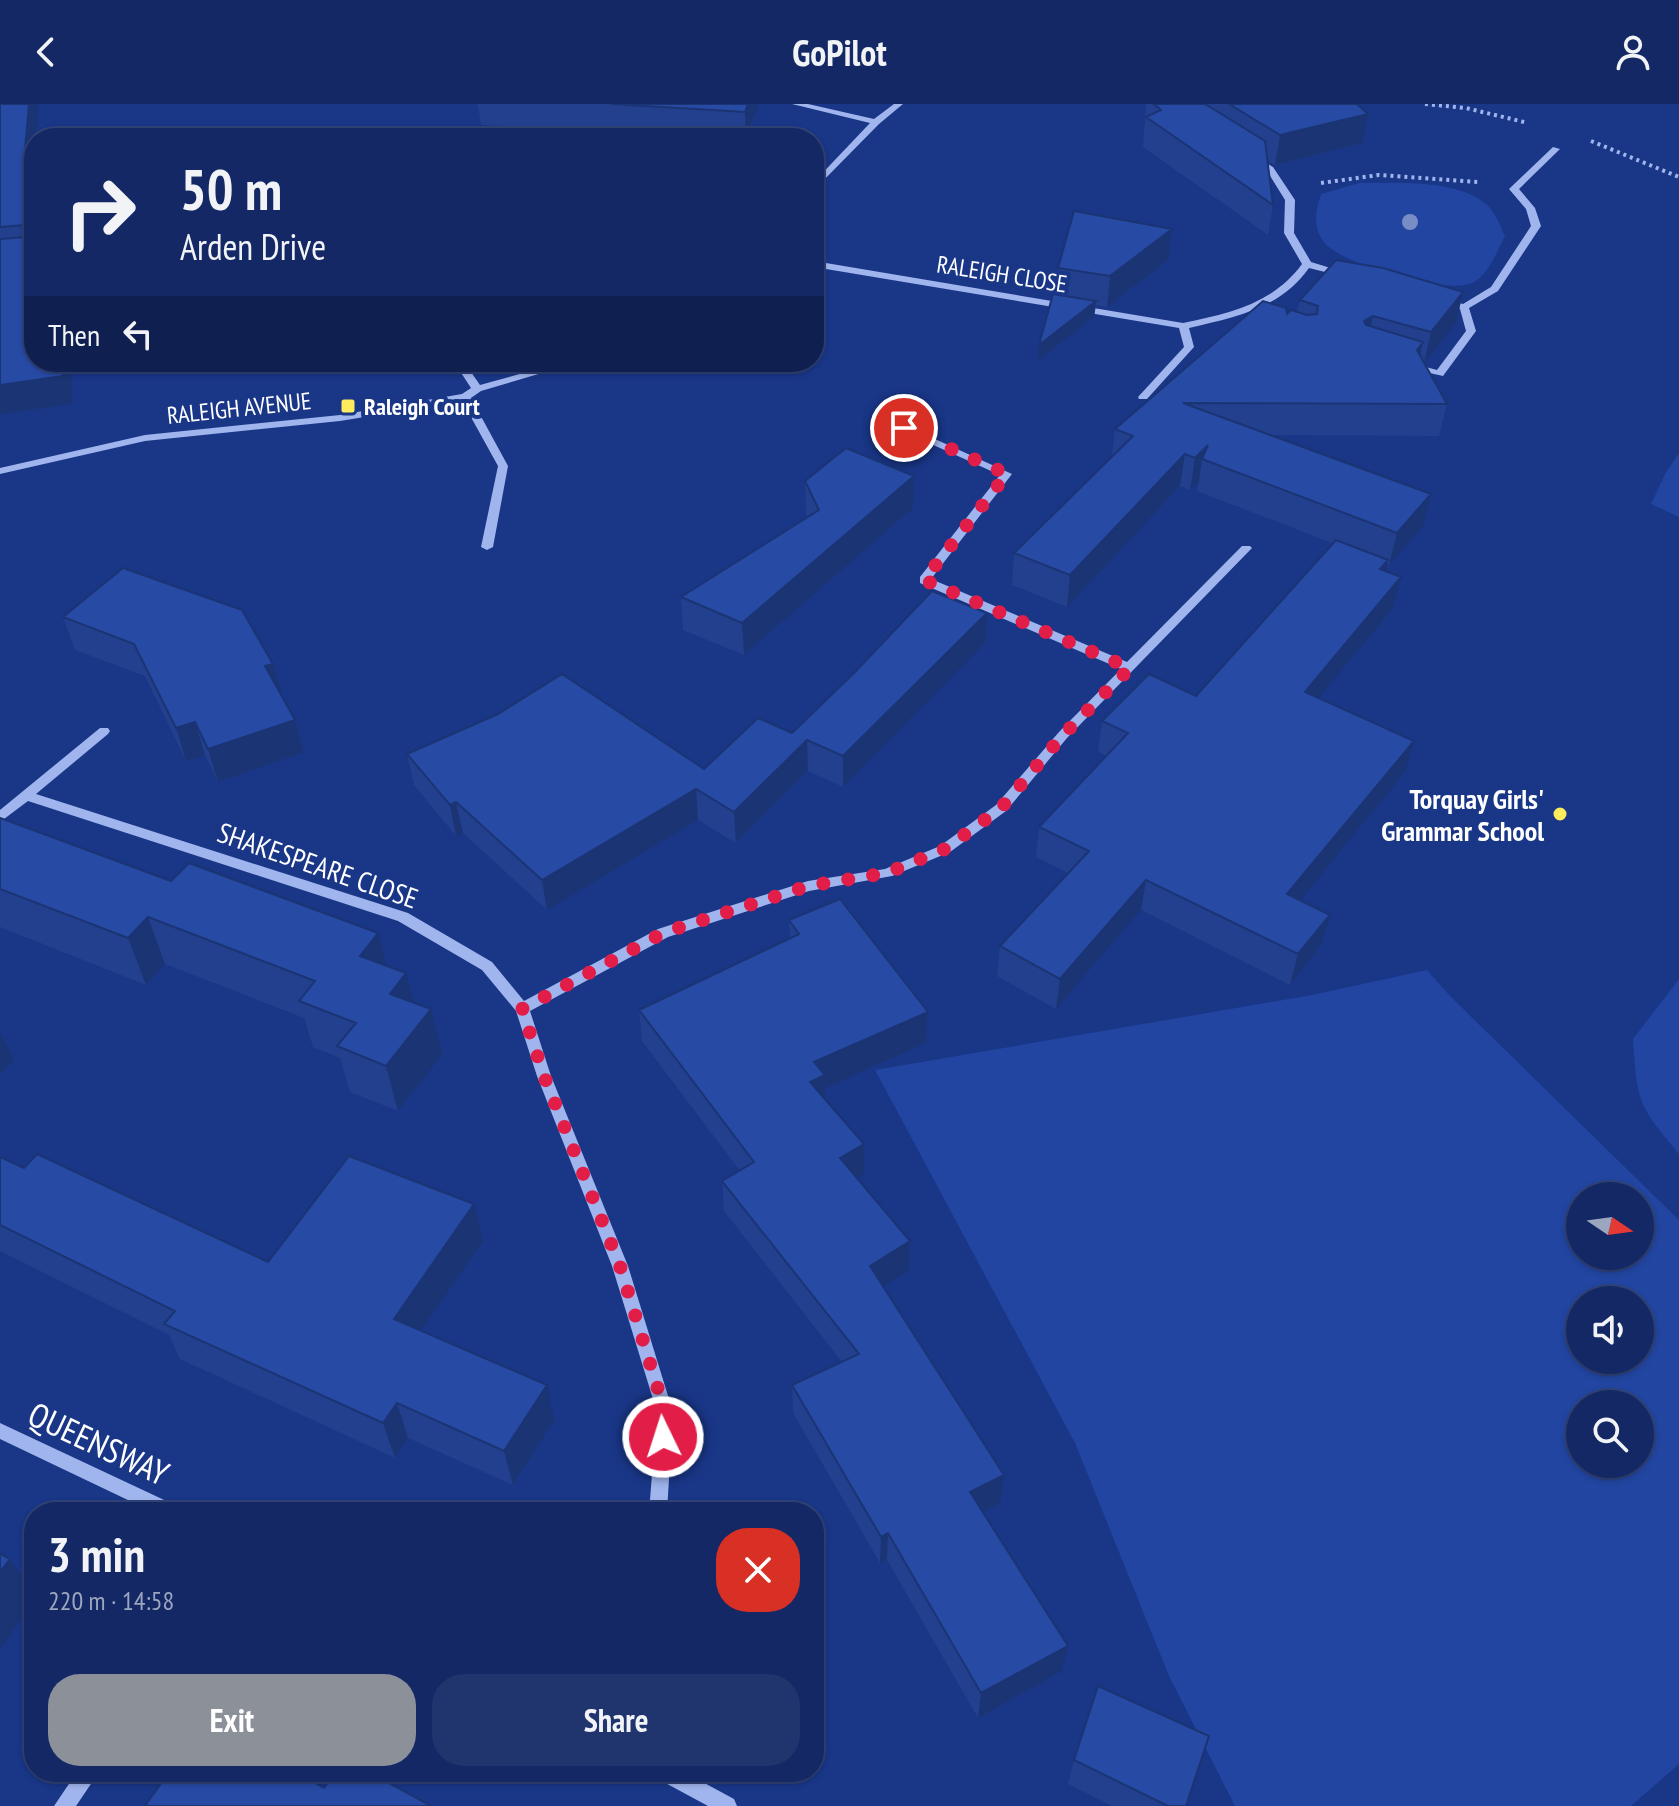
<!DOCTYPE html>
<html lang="en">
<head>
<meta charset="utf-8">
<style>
  :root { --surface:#132865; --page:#20346e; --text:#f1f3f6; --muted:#9da6bf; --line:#324479; --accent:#8c9099 }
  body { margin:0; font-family:"PT Sans Narrow",sans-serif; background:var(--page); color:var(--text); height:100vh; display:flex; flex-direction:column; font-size:30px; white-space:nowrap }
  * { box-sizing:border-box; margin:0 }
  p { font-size:26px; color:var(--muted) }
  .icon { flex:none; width:44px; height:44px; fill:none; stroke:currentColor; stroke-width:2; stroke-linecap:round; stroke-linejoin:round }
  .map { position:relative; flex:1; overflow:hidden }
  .sheet { position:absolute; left:24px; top:1398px; width:800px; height:280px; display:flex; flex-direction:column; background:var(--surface); border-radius:32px; box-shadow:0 2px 6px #0004,0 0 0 2px var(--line) }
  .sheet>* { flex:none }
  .top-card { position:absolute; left:24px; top:24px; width:800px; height:244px; border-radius:32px; box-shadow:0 2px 6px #0004,0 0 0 2px var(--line); background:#132865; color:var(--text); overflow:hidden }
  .needle { width:52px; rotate:103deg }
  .fabs { position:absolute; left:1566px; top:1078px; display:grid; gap:16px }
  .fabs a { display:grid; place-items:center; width:88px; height:88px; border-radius:50%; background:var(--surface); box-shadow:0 2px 6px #0004,0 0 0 2px var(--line); font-size:40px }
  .pin { position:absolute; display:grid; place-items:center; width:68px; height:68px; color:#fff; margin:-34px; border:4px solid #fff; border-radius:50%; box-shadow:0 2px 8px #0007 }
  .me { position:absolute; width:88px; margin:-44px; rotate:356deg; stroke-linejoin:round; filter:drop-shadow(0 0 6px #0008) }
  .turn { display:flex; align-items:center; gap:28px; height:168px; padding:0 24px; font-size:36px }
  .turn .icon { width:104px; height:104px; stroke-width:2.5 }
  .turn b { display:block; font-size:56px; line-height:68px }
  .then { display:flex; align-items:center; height:76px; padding:0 24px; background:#0003; gap:16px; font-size:30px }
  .round { display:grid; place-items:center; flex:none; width:84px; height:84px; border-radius:32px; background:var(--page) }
  .headline { display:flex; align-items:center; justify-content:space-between; height:136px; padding:0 24px }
  h1 { font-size:48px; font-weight:800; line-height:60px }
  .primary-button { display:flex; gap:16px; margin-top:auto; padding:16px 24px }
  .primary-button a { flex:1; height:92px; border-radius:32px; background:var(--accent); color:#fff; font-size:32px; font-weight:800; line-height:92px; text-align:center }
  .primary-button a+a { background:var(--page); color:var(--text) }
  header { display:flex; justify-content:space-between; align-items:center; height:104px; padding:0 24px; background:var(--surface); font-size:36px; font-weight:800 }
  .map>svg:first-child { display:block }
</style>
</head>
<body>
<header><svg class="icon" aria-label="back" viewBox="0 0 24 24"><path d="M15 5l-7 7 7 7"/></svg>GoPilot<svg class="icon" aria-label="person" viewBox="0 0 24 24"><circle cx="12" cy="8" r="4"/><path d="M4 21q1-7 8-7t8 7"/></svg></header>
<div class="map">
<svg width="1679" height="1702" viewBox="0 0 1679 1702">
  <rect width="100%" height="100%" fill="#193687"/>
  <path fill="#2145a0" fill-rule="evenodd" d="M1359,79C1394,79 1458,75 1486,100C1495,107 1500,122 1505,132C1497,147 1489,170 1474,178C1449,193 1339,160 1323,137C1312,121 1316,106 1321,90Z
    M1679,349V413L1651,400L1666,368Z
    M1427,866L1450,892L1679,1116V1660L1631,1702H1235L1169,1572L1075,1339L875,966L1312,891ZM1580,1092H1640V1152H1580ZM1580,1196H1640V1256H1580ZM1580,1300H1640V1360H1580Z
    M1679,875V1050C1638,1001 1637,998 1633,935Z"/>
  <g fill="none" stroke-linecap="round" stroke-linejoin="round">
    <path stroke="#a0b5ed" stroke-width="4" stroke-dasharray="3 4" stroke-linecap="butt" d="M1425,0L1466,4L1528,19
      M1591,37L1679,73
      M1321,79L1379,71L1478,78"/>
    <path fill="#a0b5ed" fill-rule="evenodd" d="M792,0H808L874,15L894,0H903L879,20L814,86V78L870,19Z
      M1553,43L1560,45L1519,85L1535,104L1541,122L1498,187L1469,204L1476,227L1443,272L1407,264V260L1411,259L1437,266L1466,227L1460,205L1437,197L1442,194L1463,200L1491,183L1531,122L1526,105L1509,85Z
      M1251,53H1257L1273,63L1295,96L1294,129L1311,158L1350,170L1345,173L1309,164C1280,205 1235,213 1189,224L1194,243L1147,295H1139L1138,293L1184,243L1179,224L814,163V157L1183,219C1229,209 1273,200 1302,160L1284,129L1285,96L1267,67L1251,57Z
      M454,258H464L480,281L563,258H579L481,287L471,294L508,362L493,443L487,446L481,443L498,362L462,297L340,317L145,337L0,370V364L145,331L340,311L462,290L471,284Z
      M904,321L1012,370L931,475L1127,558L1242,442H1250L1252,444L1067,634L1006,707L950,748L892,772L809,787L668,833L530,907L551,972L628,1162L673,1308L667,1408H649L657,1308L612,1162L537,972L516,907L482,866L398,817L28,697L0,718V706L100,624H108L110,627L108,630L36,690L408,809L492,858L524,897L658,825L808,777L885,765L940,742L996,701L1059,628L1121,565L920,479V473L1000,371L900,326V322Z
      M0,1319L177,1402L180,1408H153L0,1335Z
      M77,1668H99L76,1702H54Z
      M655,1668H684L734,1695L737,1702H708L658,1675Z"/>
  </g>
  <circle fill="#788dc6" cx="1410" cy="118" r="8"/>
  <path fill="#22408e" d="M0,0H39L34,34V258L72,300L0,310Z
    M478,0H759L747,34H699L481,21Z
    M1146,0H1357L1362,39L1275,61L1267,56L1273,101L1268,131L1143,43Z
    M1168,156L1107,203L1096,201L1094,213L1038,257L1039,241L1056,190L1058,164Z
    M1463,188L1456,219L1424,259L1447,300L1439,332L1271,331L1431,390L1423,422L1389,461L1387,460L1385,467L1393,504L1318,594L1405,668L1300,796L1321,841L1290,881L1141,806L1056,905L997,872L1000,842L1068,769L1036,753L1039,723L1106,652L1098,647L1102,617L1196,592L1332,439L1197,387L1199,377L1190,386L1180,382L1067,503L1012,481L1014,449L1112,352L1115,325L1287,210L1297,208L1300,196Z
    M805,377L913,404L744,551L683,526L681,493L808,414L806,410Z
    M63,513L273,560L281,591L295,616L304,648L218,678L205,651L186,657L145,572L75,546Z
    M985,539L843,683L808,667L736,739L698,716L547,806L463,729L456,732L414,681L407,650L704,665L792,629Z
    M0,714L387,862L413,899L431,905L442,951L398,1007L350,988L340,954L313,943L304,914L165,860L146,881L0,823Z
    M789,816L928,908L926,939L825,984V995L864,1040V1070L857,1074L910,1137L909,1167L883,1182L1000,1399L982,1408L1062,1567L978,1614L887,1456L880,1459L793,1309L792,1281L842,1258L724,1107L722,1077L740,1067L642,937L639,906L790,834Z
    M0,1053L24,1064L268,1158L483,1137L421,1227L554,1316L513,1381L408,1334L395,1354L180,1255L169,1231L0,1147Z
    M1074,1656L1186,1702H1112L1068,1680Z"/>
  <path fill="#1b3474" d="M29,0H39L36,34H34V60L25,46Z
    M748,0H759L746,34L745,8Z
    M1368,10L1362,39L1275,61L1280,31Z
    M1172,125L1168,156L1107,203L1110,172Z
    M1463,188L1456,219L1424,259L1431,228Z
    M1096,197L1094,213L1038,257L1039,241Z
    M1373,212L1366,243L1364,217Z
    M1423,238L1416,269L1417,246Z
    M63,258H71L72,300L0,310V281Z
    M1208,341L1202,355L1199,377L1190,386L1195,354Z
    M1185,350L1180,382L1067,503L1070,471Z
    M914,372L913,404L744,551L742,519Z
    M1431,390L1423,422L1389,461L1397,429Z
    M1388,456L1381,486L1380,465Z
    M1401,473L1393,504L1298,619L1305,588Z
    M987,509L985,539L843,683V652Z
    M273,560L282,592L265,562Z
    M295,616L304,648L218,678L208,645Z
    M195,618L205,651L186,657L176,624Z
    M807,636L808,667L736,739L734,708Z
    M1414,637L1405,668L1280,821L1287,790Z
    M696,685L698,716L547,806L542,776Z
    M456,698L463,729L456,732L450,701Z
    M1146,776L1141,806L1056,905L1060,875Z
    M1330,811L1321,841L1290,881L1298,850Z
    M148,813L165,860L146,881L128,834Z
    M378,829L390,875L360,852Z
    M406,869L418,916L390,890Z
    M431,905L442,951L398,1007L386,962Z
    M928,908L926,939L825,984V1002L810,978L814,958Z
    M0,928L14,956L0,970Z
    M864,1040V1070L840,1084V1054Z
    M474,1100L483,1137L405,1250L394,1215Z
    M910,1137L909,1167L869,1191L870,1162Z
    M547,1281L554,1316L513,1381L504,1347Z
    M397,1299L408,1334L395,1354L383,1319Z
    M1004,1371L1000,1399L967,1416L970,1388Z
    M888,1429L887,1456L880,1459L881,1433Z
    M10,1455L34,1490V1498L0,1545V1468Z
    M1068,1542L1062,1567L978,1614L981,1589Z"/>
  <path fill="#274aa5" stroke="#1b3474" stroke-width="2" d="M0,0H29L25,46L34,47V258H63V272L0,281V135L26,133L28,130L25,121L0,123Z
    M611,0H748L745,8Z
    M1154,0H1205L1265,37L1273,101L1146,13L1161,6Z
    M1229,0H1357L1368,10L1280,31Z
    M1074,107L1172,125L1110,172L1058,164Z
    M1336,156L1383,164L1463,188L1431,228L1373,212L1364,217L1366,221L1423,238L1417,246L1447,300L1183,299L1431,390L1397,429L1202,355L1208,341L1195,354L1185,350L1070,471L1014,449L1133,332L1115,325L1263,197L1286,204L1287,210L1291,206L1307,211L1317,210L1318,202L1300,196Z
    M1053,190L1096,197L1039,241Z
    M846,344L914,372L742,519L681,493L819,406L805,377Z
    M1336,436L1388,456L1380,465L1401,473L1305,588L1414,637L1287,790L1330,811L1298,850L1146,776L1060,875L1000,842L1089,747L1039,723L1128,629L1102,617L1149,570L1196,592Z
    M123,464L242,506L273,560L265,562L295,616L208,645L195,618L176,624L134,540L63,513Z
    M932,487L987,509L843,652L807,636L734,708L696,685L542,776L456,698L450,701L407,650L498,610L562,570L704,665L758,614L792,629L854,569Z
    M0,714L171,777L189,759L378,829L360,852L406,869L390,890L431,905L386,962L337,942L356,919L299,897L315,877L148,813L128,834L0,785Z
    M840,795L928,908L814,958L825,971L810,978L864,1040L840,1054L910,1137L870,1162L1004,1371L970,1388L1068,1542L981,1589L888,1429L881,1433L792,1281L859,1250L722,1077L754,1058L639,906L799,830L789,816Z
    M37,1050L268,1158L349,1052L474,1100L394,1215L547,1281L504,1347L397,1299L383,1319L164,1220L175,1207L0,1121V1053L24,1064Z
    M0,1450L10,1455L0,1468Z
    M1098,1582L1209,1632L1186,1702H1168L1074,1656Z
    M169,1668H297L324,1684L335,1668H369L431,1702H145Z"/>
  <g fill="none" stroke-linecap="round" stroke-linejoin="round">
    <path stroke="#e11d48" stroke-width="14" stroke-dasharray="0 25.2" d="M663,1333L665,1308L620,1162L544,972L522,905L663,829L808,782L887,769L945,745L1001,704L1063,631L1130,564L924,476L1007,370L904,324"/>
  </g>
  <g fill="#ffec5c" stroke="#193687" stroke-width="3">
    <rect x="340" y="294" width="16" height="16" rx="4"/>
    <circle cx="1560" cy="710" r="8"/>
  </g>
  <g text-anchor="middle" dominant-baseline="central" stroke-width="8" stroke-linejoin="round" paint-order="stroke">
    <g font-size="24" fill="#fff" stroke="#193687">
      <text transform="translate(1002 170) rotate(9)">RALEIGH CLOSE</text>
      <text transform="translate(239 304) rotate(-6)">RALEIGH AVENUE</text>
    </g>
    <g font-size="24" font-weight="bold" fill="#fff" stroke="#193687" text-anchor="start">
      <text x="364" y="302">Raleigh Court</text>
    </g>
    <g font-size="28" font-weight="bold" fill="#fff" stroke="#193687" text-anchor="end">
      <text x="1544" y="694">Torquay Girls'<tspan x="1544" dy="32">Grammar School</tspan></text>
    </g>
    <g font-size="28" fill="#fff" stroke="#193687">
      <text transform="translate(318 761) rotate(19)">SHAKESPEARE CLOSE</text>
    </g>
    <g font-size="34" fill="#fff" stroke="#193687">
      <text transform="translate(99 1339) rotate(25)">QUEENSWAY</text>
    </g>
  </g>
</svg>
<div class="fabs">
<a><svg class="needle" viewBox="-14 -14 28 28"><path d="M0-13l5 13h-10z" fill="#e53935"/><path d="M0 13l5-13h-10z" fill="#9da6bf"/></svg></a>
<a><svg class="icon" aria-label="sound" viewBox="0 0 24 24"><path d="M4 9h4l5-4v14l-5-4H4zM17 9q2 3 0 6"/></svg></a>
<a><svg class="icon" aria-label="search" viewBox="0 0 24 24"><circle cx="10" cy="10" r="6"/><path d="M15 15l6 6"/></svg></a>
</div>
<div class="pin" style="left:904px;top:324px;background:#d93025"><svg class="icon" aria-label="arrive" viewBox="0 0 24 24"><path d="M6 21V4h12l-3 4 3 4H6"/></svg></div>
<svg class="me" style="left:663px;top:1333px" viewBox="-20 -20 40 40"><circle r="17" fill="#e11d48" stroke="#fff" stroke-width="3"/><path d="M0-11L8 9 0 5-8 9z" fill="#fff"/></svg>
<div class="top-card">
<div class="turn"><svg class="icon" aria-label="right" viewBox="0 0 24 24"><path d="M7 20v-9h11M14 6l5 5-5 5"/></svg><div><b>50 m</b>Arden Drive</div></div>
<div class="then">Then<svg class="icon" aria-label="left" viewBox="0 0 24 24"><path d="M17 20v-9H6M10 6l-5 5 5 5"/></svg></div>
</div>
<section class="sheet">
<div class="headline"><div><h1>3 min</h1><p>220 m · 14:58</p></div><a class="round" style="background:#d93025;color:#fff"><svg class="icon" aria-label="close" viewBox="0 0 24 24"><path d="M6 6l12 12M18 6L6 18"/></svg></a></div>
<div class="primary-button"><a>Exit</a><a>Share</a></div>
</section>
</div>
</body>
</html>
